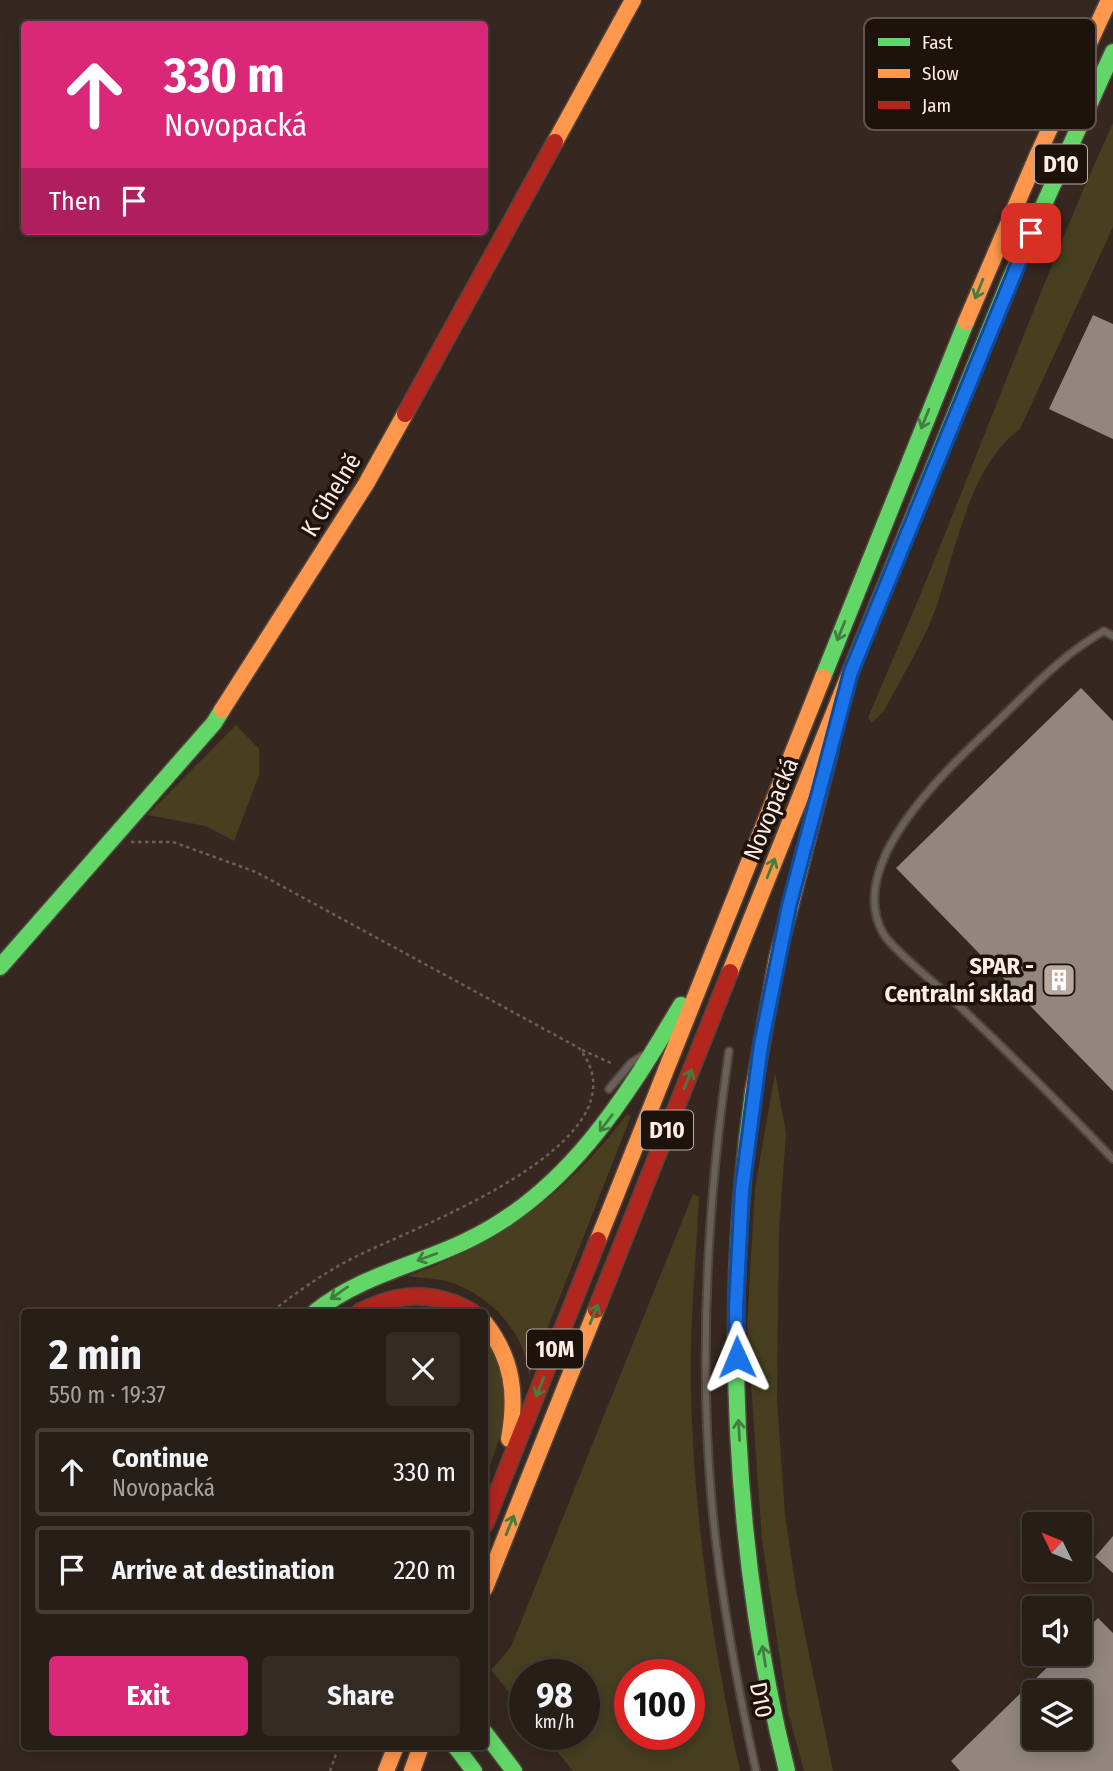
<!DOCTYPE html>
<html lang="en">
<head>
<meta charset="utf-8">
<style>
  :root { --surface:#281e18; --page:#342b25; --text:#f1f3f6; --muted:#a5a2a2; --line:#443c37; --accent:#db2777 }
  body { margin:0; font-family:"Fira Sans Condensed",sans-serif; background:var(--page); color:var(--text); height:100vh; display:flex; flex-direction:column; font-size:26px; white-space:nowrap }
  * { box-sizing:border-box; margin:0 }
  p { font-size:23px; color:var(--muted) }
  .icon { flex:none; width:38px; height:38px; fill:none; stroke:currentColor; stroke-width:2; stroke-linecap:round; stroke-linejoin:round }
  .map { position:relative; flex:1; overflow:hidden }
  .sheet { position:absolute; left:21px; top:1309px; width:467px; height:441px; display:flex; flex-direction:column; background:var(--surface); border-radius:7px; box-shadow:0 4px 18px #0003,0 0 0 2px var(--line) }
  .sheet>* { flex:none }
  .guide { position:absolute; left:21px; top:21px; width:467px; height:214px; border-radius:7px; box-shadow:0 4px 18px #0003,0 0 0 2px var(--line); background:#db2777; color:#fff; overflow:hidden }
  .needle { width:46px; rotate:313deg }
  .tools { position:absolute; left:1022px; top:1512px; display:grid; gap:14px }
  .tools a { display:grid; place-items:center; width:70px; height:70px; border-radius:7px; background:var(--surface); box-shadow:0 4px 18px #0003,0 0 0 2px var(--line); font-size:35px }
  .speed { position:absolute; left:509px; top:1659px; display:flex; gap:14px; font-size:35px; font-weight:700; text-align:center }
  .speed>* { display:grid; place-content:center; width:91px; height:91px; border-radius:50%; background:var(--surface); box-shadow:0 4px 18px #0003,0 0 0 2px var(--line); line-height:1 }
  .speed small { font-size:18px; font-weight:400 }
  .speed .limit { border:10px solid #d22; background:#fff; color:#111 }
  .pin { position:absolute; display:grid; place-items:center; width:60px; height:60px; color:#fff; margin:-30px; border-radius:14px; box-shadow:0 4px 10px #0006 }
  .me { position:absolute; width:77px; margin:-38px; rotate:359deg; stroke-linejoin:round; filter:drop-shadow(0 0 5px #0008) }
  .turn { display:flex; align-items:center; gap:24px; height:147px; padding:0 28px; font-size:32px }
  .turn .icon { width:91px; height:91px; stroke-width:2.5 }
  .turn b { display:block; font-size:49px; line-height:60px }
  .then { display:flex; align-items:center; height:66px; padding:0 28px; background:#0003; gap:14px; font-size:26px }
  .round { display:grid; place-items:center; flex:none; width:74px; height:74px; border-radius:7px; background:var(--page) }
  .summary { display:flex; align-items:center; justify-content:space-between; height:119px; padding:0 28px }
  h1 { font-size:42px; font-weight:700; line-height:52px }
  .action { display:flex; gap:14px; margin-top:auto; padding:14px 28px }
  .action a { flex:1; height:80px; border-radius:7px; background:var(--accent); color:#fff; font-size:28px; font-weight:700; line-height:80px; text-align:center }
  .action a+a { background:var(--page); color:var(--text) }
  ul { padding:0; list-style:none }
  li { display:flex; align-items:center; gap:21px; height:88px; margin:0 14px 10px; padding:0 14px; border:4px solid var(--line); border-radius:7px }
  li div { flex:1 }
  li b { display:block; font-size:26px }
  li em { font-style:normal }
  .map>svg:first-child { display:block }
</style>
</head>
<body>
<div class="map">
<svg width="1113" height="1771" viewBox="0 0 1113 1771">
  <rect width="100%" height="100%" fill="#362820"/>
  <path fill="#473f20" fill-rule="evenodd" d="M1113,123V227L1020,429C970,465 956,549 937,605C924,642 902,676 884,711L872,723L868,718C888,669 910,621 930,571C991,422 1046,270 1113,123Z
    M236,725L259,749V775L234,841L206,826L147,815Z
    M775,1073L786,1133L779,1231L777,1400L785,1515L796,1590L833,1771H804L788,1712L762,1540L747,1327L755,1188Z
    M627,1114L631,1116L529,1375C525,1331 488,1293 446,1281C434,1278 421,1278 408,1276C503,1241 566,1195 627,1114Z
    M693,1194L699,1197C696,1262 689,1328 691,1393C694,1519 713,1648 740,1771H573L543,1734H584V1675H525V1712L491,1670L511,1647ZM630,1675H690V1734H630Z
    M485,1336C519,1382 505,1429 485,1478Z"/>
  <path fill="#938681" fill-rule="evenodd" d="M1093,315L1113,324V439L1049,409Z
    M1081,688L1113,721V1091L896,868Z
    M1113,1536V1573L1095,1557Z
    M1098,1618L1113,1633V1771H960L951,1761L1061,1654H1080V1636ZM1034,1692H1080V1738H1034Z"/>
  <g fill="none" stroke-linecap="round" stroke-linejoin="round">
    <defs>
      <path id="lane" d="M1113,636L1104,631C1063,654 1033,687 1000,719C953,764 843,861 883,933C890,947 937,985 952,999C1007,1051 1060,1104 1113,1159
        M729,1051C708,1197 699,1347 711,1494C719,1588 736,1680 756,1771
        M609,1089L631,1063L642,1056"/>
      <path id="fast" d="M855,660L1011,277L1113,52
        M823,677L966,322
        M0,967L214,723L222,710
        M753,1092C722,1313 733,1555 787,1771
        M315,1312C360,1276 413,1266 464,1242C566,1195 626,1098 681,1005
        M485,1733L514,1771
        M455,1746L474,1771"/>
      <path id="slow" d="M555,142L633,0
        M966,322L1038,154L1109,0
        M222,710L366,484L405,414
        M730,972L855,660
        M753,1092L777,958L830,752
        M598,1240L823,677
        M485,1323C513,1359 517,1395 509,1439
        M485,1588L596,1310
        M386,1771L396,1746
        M412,1771L421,1746"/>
      <path id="jam" d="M405,414L555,142
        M596,1310L730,972
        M360,1312C398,1292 434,1290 472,1312
        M485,1524L598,1240"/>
    </defs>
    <use href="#lane" stroke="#51463f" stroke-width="10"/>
    <use href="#fast" stroke="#51463f" stroke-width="19"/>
    <use href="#slow" stroke="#51463f" stroke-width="19"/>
    <use href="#jam" stroke="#51463f" stroke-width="19"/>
    <path stroke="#6a5f5a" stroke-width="2.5" stroke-dasharray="3.5 3.5" stroke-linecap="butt" d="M131,842H173L256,872L579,1048C654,1142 412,1228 355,1257C325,1272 297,1292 271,1312
      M582,1050L611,1063
      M330,1771L339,1746"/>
    <use href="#lane" stroke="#6b5f5a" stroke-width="6"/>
    <use href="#fast" stroke="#63d668" stroke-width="16"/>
    <use href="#slow" stroke="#ff974d" stroke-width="16"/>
    <use href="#jam" stroke="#b3261e" stroke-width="16"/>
  </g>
  <defs><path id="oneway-shaft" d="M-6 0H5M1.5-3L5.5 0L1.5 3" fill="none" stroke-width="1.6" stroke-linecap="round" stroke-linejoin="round" transform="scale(1.75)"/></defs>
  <g stroke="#447e3f">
    <use href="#oneway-shaft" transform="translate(979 289) rotate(112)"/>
    <use href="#oneway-shaft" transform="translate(925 419) rotate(112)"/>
    <use href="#oneway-shaft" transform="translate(841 631) rotate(112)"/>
    <use href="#oneway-shaft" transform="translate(771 868) rotate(-68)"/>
    <use href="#oneway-shaft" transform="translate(688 1079) rotate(-68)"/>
    <use href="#oneway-shaft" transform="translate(606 1123) rotate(127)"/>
    <use href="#oneway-shaft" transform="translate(427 1257) rotate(160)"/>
    <use href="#oneway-shaft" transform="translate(339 1293) rotate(145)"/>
    <use href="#oneway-shaft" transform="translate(594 1314) rotate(-68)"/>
    <use href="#oneway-shaft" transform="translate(540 1387) rotate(112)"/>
    <use href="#oneway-shaft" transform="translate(739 1430) rotate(-93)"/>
    <use href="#oneway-shaft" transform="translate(510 1525) rotate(-68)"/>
    <use href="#oneway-shaft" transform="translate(764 1656) rotate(-99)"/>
  </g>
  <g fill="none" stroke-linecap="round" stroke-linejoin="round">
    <defs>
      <path id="route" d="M737,1357L736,1308L742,1190L761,1045L789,906L851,672L1031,233"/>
    </defs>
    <use href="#route" stroke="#114b97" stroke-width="18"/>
    <use href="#route" stroke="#1a73e8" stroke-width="12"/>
  </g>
  <defs>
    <symbol id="building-square" viewBox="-11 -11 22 22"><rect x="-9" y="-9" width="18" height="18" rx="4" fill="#b9a9a0" stroke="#1d120c"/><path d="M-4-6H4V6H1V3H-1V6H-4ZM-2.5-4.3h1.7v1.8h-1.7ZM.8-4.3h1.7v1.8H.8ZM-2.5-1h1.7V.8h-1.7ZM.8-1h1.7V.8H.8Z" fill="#fff"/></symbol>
  </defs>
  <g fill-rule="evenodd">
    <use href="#building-square" x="1040" y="961" width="38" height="38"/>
  </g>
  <g text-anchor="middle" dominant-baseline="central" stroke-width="7" stroke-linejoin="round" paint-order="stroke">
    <g fill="#1d120c" stroke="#bbaca4" stroke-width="2">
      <rect x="1035" y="144.5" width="52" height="39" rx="5"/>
      <rect x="641" y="1110.5" width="52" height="39" rx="5"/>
      <rect x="527" y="1329.5" width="56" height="39" rx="5"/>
    </g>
    <g font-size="23" font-weight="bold" fill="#ffeee5">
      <text x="1061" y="164">D10</text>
      <text x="667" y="1130">D10</text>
      <text x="555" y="1349">10M</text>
    </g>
    <g font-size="24" fill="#ffeee5" stroke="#1d120c">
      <text transform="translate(331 495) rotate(-59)">K Cihelně</text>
      <text transform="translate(771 809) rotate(-68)">Novopacká</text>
      <text transform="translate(761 1700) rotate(79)">D10</text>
    </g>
    <g font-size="24" font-weight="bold" fill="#ffeee5" stroke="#1d120c" text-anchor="end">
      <text x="1034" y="966">SPAR -<tspan x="1034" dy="28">Centralní sklad</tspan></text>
    </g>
  </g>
  <rect x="864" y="18" width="232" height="112" rx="10" fill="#1d120c" stroke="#61544d" stroke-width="2"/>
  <rect x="878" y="38" width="32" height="8" fill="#63d668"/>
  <rect x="878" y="69" width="32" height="9" fill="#ff974d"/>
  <rect x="878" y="101" width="32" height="8" fill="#b3261e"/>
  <g font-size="19" fill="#ffeee5">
    <text x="922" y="49">Fast</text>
    <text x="922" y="80">Slow</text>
    <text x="922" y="112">Jam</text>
  </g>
</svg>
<div class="tools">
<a><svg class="needle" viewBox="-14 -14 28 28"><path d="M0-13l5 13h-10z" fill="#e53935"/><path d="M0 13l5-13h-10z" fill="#a5a2a2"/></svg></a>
<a><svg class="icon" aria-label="sound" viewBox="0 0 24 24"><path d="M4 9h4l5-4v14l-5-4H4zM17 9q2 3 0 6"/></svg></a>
<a><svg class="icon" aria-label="layers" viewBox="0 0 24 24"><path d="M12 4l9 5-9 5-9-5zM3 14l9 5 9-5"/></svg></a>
</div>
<div class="speed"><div>98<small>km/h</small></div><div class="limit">100</div></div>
<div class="pin" style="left:1031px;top:233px;background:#d93025"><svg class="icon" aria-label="arrive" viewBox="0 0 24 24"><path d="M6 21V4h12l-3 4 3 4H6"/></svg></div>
<svg class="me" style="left:737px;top:1357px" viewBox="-20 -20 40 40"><path d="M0-17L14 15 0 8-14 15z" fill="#1a73e8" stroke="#fff" stroke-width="4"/></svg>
<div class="guide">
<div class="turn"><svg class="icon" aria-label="ahead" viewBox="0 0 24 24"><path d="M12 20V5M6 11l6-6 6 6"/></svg><div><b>330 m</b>Novopacká</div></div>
<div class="then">Then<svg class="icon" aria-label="arrive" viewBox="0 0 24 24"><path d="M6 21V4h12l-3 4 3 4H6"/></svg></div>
</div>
<section class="sheet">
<div class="summary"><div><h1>2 min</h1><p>550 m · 19:37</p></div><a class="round"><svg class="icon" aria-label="close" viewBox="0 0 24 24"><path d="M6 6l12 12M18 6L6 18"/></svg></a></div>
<ul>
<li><svg class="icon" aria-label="ahead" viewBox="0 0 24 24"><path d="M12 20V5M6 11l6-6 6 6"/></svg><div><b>Continue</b><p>Novopacká</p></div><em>330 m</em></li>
<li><svg class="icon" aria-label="arrive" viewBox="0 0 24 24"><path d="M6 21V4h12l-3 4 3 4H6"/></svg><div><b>Arrive at destination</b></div><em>220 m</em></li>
</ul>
<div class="action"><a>Exit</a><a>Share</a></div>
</section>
</div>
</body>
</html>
